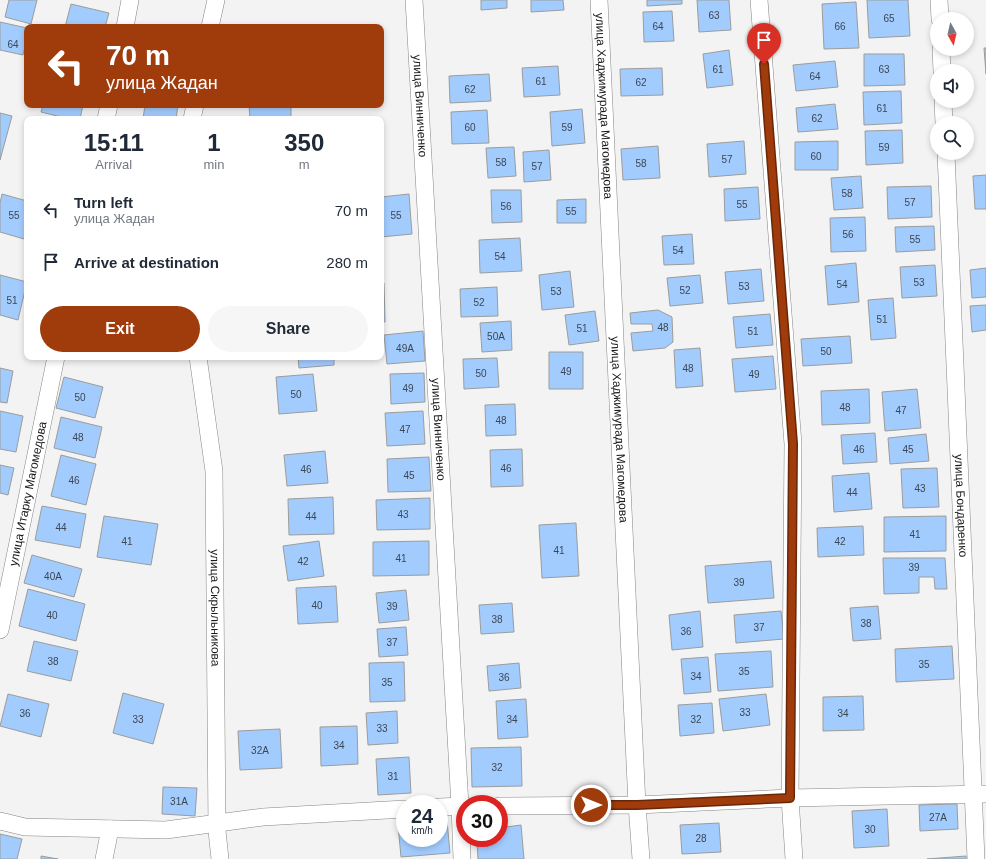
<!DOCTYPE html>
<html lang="en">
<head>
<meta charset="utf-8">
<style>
  :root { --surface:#fff; --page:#f6f6f7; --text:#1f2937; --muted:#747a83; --accent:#a03c0c }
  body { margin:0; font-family:Helvetica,sans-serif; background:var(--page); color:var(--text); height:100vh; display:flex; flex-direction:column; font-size:15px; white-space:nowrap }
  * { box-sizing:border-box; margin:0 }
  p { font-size:13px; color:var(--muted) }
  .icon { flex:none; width:22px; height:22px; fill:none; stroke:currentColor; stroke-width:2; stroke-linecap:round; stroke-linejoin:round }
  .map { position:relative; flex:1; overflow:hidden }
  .drawer { position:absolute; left:24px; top:116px; width:360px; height:244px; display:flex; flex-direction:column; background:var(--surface); border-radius:8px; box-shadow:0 2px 6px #0003 }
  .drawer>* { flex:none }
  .banner { position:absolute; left:24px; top:24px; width:360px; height:84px; border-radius:8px; box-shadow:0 2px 6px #0003; background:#a03c0c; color:#fff; overflow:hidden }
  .needle { width:26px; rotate:172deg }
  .fabs { position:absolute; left:930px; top:12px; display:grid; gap:8px }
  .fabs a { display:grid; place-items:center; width:44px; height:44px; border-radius:50%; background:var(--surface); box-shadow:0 2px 6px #0003; font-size:20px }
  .speed { position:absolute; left:396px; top:795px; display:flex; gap:8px; font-size:20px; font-weight:700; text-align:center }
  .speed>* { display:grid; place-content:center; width:52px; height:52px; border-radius:50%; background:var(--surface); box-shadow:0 2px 6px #0003; line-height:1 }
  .speed small { font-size:10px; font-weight:400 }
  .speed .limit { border:6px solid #d22; background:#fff; color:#111 }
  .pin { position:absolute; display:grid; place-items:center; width:34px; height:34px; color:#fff; margin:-41px -17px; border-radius:50% 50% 50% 0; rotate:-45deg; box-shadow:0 0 4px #0007 }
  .pin .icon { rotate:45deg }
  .me { position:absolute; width:44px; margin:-22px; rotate:90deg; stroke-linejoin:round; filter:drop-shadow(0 0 3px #0008) }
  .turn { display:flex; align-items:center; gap:14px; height:84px; padding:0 16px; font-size:18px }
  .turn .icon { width:52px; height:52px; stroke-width:2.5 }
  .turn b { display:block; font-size:28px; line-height:34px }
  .eta { display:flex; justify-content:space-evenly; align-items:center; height:68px; text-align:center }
  .eta b { font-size:24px; font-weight:600; line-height:28px }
  .button { display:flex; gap:8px; margin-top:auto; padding:8px 16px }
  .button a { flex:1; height:46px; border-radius:24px; background:var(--accent); color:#fff; font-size:16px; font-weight:600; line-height:46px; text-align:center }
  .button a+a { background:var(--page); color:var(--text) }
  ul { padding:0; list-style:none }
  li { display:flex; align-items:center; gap:12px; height:52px; padding:0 16px }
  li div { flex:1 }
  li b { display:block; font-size:15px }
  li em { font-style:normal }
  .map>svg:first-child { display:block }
</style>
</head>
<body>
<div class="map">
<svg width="986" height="859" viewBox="0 0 986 859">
  <rect width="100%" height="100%" fill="#f3f3f4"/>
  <path fill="#a3ccfe" stroke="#9b9c9c" d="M9,0H37L31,24L5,17Z
    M481,0H507V8L481,10Z
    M531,0H563L564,10L531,12Z
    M647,0H682V4L647,6Z
    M697,0H729L731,30L699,32Z
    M867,0H908L910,36L869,38Z
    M856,2L859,48L824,49L822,4Z
    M71,4L109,13L105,27H65Z
    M672,11L674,41L644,42L643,12Z
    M0,22L27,28V38L23,55L0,50Z
    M369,25L370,27H346Z
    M984,48H986V74Z
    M729,50L733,85L707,88L703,54Z
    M864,54H904L905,85L864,86Z
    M835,61L838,87L796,91L793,65Z
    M558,66L560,95L524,97L522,68Z
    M662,68L663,95L621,96L620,69Z
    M489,74L491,101L450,103L449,76Z
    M901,91L902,123L864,125L863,92Z
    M835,104L838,129L798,132L796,108Z
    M43,105H83L80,119H69L41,112Z
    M145,105H178L176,119H143Z
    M249,105H291V117L250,119Z
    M582,109L585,143L552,146L550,112Z
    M487,110L489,143L452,144L451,112Z
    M0,113L12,116L0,160Z
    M902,130L903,163L866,165L865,131Z
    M744,141L746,174L709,177L707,144Z
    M838,141V170H795V142Z
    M658,146L660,178L623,180L621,149Z
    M514,147L516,176L488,178L486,148Z
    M549,150L551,180L524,182L523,152Z
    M986,175V209H975L973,176Z
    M861,176L863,208L834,210L831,178Z
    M931,186L932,217L888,219L887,187Z
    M758,187L760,219L725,221L724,189Z
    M491,190H521L522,222L492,223Z
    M2,194L27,201V227L24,239L0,232V203Z
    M409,194L412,234L381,237V197Z
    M586,199V223H557V200Z
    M865,217L866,251L831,252L830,218Z
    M934,226L935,250L896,252L895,227Z
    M692,234L694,264L664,265L662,236Z
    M520,238L522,271L480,273L479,240Z
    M856,263L859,302L828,305L825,266Z
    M935,265L937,296L902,298L900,267Z
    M986,268V297L972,298L970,270Z
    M761,269L764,301L728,304L725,272Z
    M570,271L574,307L542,310L539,275Z
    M0,275L27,282L18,320L0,315Z
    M700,275L703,303L670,306L667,278Z
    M381,283H384L385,322H381Z
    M497,287L498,316L461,317L460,289Z
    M893,298L896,338L871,340L868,300Z
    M986,305V330L972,332L970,306Z
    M658,310L672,317L673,342L665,348L633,351L631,333L653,331L652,324H631L630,313Z
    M595,311L599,341L569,345L565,315Z
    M770,314L773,345L736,348L733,317Z
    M511,321L512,350L482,352L480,323Z
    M423,331L425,361L387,364L384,335Z
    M850,336L852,363L803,366L801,339Z
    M700,348L703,386L676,388L674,350Z
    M549,352H583V389H549Z
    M773,356L776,389L735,392L732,359Z
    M298,357H334V365L299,368Z
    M497,358L499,387L464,389L463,359Z
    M0,368L13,371L7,403L0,402Z
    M424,373L425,402L391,404L390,374Z
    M313,374L317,411L279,414L276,377Z
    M64,377L103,387L95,418L56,408Z
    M869,389L870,423L822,425L821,391Z
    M917,389L921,428L885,431L882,392Z
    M515,404L516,435L486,436L485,405Z
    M0,411L23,416L16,452L0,449Z
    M423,411L425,444L387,446L385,413Z
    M61,417L102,427L95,458L54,448Z
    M875,433L877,462L843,464L841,435Z
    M926,434L929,461L890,464L888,438Z
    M522,449L523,486L491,487L490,450Z
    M325,451L328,483L287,486L284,455Z
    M61,455L96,464L86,505L51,496Z
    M429,457L431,491L388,492L387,459Z
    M0,465L14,468L8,495L0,493Z
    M937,468L939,507L903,508L901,469Z
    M869,473L872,509L834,512L832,476Z
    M333,497L334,534L289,535L288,499Z
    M430,498V529L377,530L376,500Z
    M42,506L86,514L80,548L35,540Z
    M104,516L158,524L151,565L97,557Z
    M946,516V551L884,552V517Z
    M576,523L579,576L542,578L539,525Z
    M863,526L864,555L818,557L817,528Z
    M319,541L324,576L288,581L283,546Z
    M429,541V575L373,576V542Z
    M32,555L82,569L74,597L24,583Z
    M883,558H945L947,589H935L934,577H919V593L884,594Z
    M771,561L774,598L708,603L705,566Z
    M336,586L338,622L298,624L296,588Z
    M28,589L85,604L76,641L19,626Z
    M406,590L409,620L379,623L376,593Z
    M512,603L514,632L481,634L479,605Z
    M878,606L881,639L853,641L850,608Z
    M700,611L703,647L672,650L669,615Z
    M781,611L784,639L736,643L734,615Z
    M406,627L408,655L379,657L377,629Z
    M34,641L78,651L71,681L27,671Z
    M952,646L954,679L896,682L895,649Z
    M771,651L773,687L718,691L715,654Z
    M708,657L711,692L684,694L681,659Z
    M404,662L405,701L370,702L369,663Z
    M519,663L521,688L489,691L487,666Z
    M123,693L164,704L153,744L113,733Z
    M8,694L49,704L41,737L0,726Z
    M766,694L770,725L723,731L719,699Z
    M863,696L864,730L823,731V697Z
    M526,699L528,737L498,739L496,701Z
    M712,703L714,733L680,736L678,705Z
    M397,711L398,743L368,745L366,713Z
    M357,726L358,764L321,766L320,727Z
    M280,729L282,768L240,770L238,731Z
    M521,747L522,786L472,787L471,748Z
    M409,757L411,793L378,795L376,759Z
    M163,787L197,788L195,816L162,814Z
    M957,804L958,829L920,831L919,805Z
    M887,809L889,846L854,848L852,811Z
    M447,820L450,853L401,857L398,825L405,824V838H439V821Z
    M719,823L721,852L682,854L680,825Z
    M521,825L524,859H478L477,841L501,838L499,828Z
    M0,834L22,839L17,859H0Z
    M41,856L58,859H41Z
    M966,856V859H927Z"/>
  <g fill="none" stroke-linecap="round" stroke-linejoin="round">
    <defs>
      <g id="street">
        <path id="s1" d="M414,0L460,806L462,859"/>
        <path id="s2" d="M599,0L637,805L641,859"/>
        <path d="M759,0L793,444L790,798L794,859"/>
        <path d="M939,0L940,19"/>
        <path d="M125,27L130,0"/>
        <path d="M210,27L216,0"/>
        <path d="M941,49L942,71"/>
        <path d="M943,101L944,123"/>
        <path d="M106,119L109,105"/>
        <path d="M192,119L195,105"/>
        <path id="s3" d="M946,153L976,859"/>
        <path id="s4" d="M198,357L214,471L217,831L220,859"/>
        <path id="s5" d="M0,630L56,357"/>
        <path d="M499,806L637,805L790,798L986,794"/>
        <path d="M439,807L465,806"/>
        <path d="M0,821L25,827L166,830L263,817L405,809"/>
        <path d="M104,859L110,829"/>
      </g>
    </defs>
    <use href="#street" stroke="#848586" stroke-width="18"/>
    <use href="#street" stroke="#fff" stroke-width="17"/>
  </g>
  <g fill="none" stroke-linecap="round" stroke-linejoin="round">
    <defs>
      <path id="route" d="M591,805H637L790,798L793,444L764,64"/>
    </defs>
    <use href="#route" stroke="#682708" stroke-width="10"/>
    <use href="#route" stroke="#a03c0c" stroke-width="7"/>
  </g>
  <g text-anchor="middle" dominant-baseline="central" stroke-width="4" stroke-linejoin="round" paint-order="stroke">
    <g font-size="10" fill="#3c4653">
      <text x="714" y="15">63</text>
      <text x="889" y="18">65</text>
      <text x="658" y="26">64</text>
      <text x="840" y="26">66</text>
      <text x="13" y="44">64</text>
      <text x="718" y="69">61</text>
      <text x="884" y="69">63</text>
      <text x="815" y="76">64</text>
      <text x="541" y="81">61</text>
      <text x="641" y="82">62</text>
      <text x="470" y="89">62</text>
      <text x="882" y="108">61</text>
      <text x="817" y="118">62</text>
      <text x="470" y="127">60</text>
      <text x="567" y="127">59</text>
      <text x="884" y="147">59</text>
      <text x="816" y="156">60</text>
      <text x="727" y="159">57</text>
      <text x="501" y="162">58</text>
      <text x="641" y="163">58</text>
      <text x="537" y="166">57</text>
      <text x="847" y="193">58</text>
      <text x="910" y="202">57</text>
      <text x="742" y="204">55</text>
      <text x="506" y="206">56</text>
      <text x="571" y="211">55</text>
      <text x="14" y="215">55</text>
      <text x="396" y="215">55</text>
      <text x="848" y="234">56</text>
      <text x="915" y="239">55</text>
      <text x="678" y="250">54</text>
      <text x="500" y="256">54</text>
      <text x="919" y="282">53</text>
      <text x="842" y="284">54</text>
      <text x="744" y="286">53</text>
      <text x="685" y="290">52</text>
      <text x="556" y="291">53</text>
      <text x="12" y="300">51</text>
      <text x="479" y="302">52</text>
      <text x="882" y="319">51</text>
      <text x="663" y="327">48</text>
      <text x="582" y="328">51</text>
      <text x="753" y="331">51</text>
      <text x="496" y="336">50А</text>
      <text x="405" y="348">49А</text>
      <text x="826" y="351">50</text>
      <text x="688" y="368">48</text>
      <text x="566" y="371">49</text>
      <text x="481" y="373">50</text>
      <text x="754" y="374">49</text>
      <text x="408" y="388">49</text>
      <text x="296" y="394">50</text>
      <text x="80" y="397">50</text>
      <text x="845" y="407">48</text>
      <text x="901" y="410">47</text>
      <text x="501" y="420">48</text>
      <text x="405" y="429">47</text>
      <text x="78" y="437">48</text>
      <text x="859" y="449">46</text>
      <text x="908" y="449">45</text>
      <text x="506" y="468">46</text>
      <text x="306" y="469">46</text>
      <text x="409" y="475">45</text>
      <text x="74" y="480">46</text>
      <text x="920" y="488">43</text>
      <text x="852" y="492">44</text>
      <text x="403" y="514">43</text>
      <text x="311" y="516">44</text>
      <text x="61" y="527">44</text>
      <text x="915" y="534">41</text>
      <text x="127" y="541">41</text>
      <text x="840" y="541">42</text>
      <text x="559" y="550">41</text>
      <text x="401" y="558">41</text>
      <text x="303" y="561">42</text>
      <text x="914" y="567">39</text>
      <text x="53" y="576">40А</text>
      <text x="739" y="582">39</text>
      <text x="317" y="605">40</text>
      <text x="392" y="606">39</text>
      <text x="52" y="615">40</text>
      <text x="497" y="619">38</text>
      <text x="866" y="623">38</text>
      <text x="759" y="627">37</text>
      <text x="686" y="631">36</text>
      <text x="392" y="642">37</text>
      <text x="53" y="661">38</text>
      <text x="924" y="664">35</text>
      <text x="744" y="671">35</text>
      <text x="696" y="676">34</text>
      <text x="504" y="677">36</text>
      <text x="387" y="682">35</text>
      <text x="745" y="712">33</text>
      <text x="25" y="713">36</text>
      <text x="843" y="713">34</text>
      <text x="138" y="719">33</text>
      <text x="512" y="719">34</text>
      <text x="696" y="719">32</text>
      <text x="382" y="728">33</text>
      <text x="339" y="745">34</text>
      <text x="260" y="750">32А</text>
      <text x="497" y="767">32</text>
      <text x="393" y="776">31</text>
      <text x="179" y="801">31А</text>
      <text x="938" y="817">27А</text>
      <text x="870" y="829">30</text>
      <text x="701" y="838">28</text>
    </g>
    <g font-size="12" fill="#19191a" stroke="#fff">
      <text stroke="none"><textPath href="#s1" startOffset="106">улица Винниченко</textPath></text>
      <text stroke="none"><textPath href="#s2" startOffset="106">улица Хаджимурада Магомедова</textPath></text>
      <text stroke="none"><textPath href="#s1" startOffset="430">улица Винниченко</textPath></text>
      <text stroke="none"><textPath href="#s2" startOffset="430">улица Хаджимурада Магомедова</textPath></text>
      <text stroke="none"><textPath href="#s5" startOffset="139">улица Итарку Магомедова</textPath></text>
      <text stroke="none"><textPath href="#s3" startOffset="353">улица Бондаренко</textPath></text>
      <text stroke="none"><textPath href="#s4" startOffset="252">улица Скрыльникова</textPath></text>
    </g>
  </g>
</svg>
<div class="fabs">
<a><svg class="needle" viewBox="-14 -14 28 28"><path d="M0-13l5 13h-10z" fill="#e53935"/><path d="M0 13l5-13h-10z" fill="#747a83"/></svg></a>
<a><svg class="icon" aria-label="sound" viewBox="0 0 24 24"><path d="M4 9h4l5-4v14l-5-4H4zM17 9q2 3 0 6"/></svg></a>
<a><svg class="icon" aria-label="search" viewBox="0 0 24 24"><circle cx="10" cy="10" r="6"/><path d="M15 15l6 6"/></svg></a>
</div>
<div class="speed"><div>24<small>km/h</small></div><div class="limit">30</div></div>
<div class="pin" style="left:764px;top:64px;background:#d93025"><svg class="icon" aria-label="arrive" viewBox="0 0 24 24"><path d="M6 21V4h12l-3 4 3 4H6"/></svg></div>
<svg class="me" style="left:591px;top:805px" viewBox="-20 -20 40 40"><circle r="17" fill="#a03c0c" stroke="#fff" stroke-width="3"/><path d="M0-11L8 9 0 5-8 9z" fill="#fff"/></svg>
<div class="banner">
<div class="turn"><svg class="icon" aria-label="left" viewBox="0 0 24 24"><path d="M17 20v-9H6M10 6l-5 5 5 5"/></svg><div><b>70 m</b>улица Жадан</div></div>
</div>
<section class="drawer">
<div class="eta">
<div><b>15:11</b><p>Arrival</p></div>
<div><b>1</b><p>min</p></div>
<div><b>350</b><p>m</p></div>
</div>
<ul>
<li><svg class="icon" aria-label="left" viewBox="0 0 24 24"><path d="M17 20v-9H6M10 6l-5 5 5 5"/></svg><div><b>Turn left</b><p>улица Жадан</p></div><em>70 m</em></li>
<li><svg class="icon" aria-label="arrive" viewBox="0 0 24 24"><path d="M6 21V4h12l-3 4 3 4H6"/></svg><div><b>Arrive at destination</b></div><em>280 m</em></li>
</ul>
<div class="button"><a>Exit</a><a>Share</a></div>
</section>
</div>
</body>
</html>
